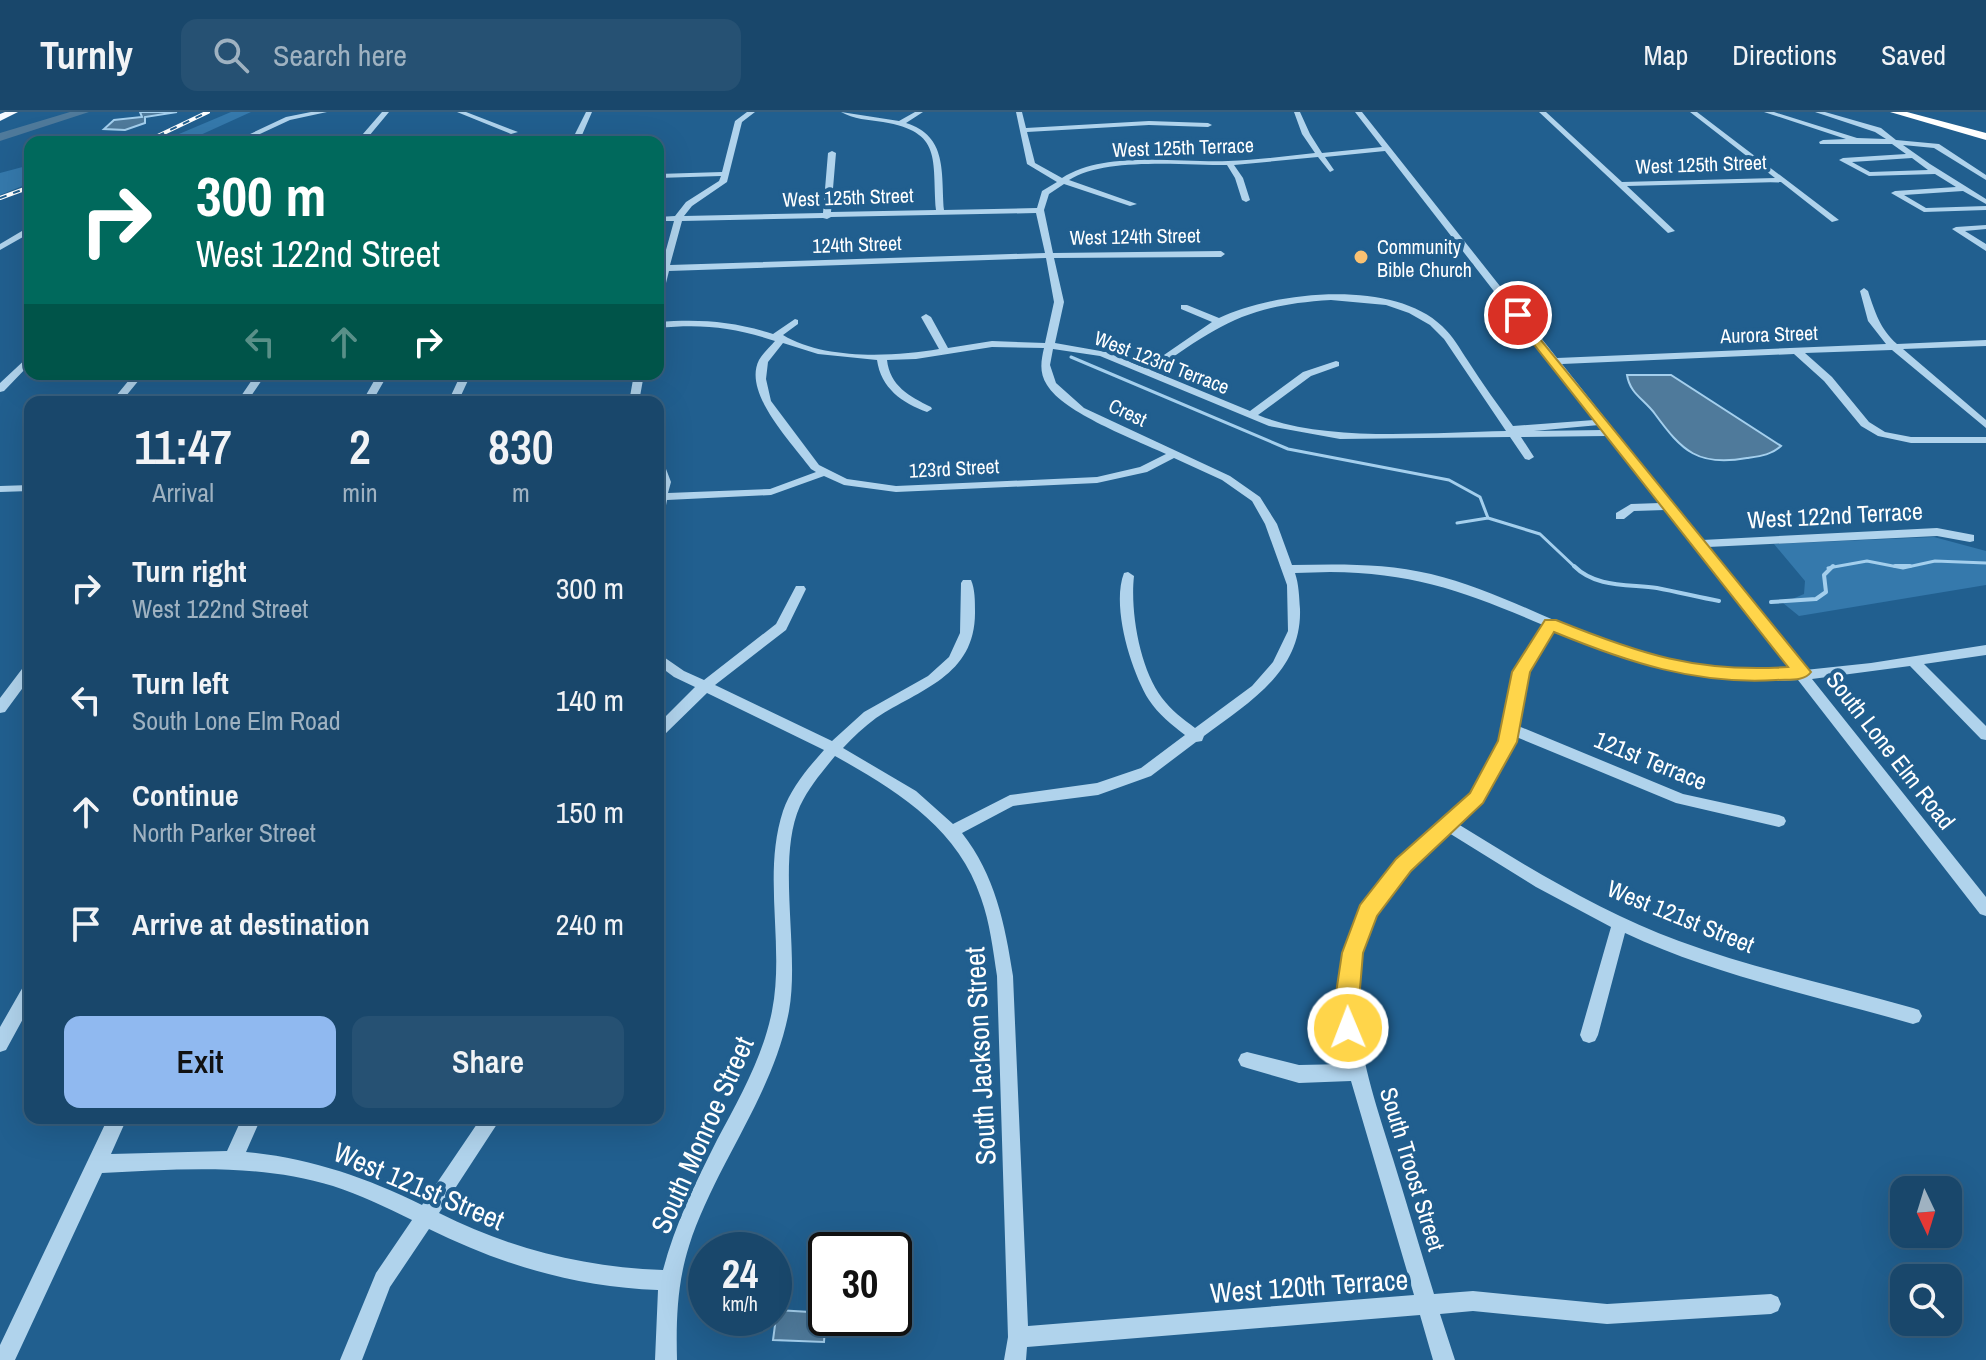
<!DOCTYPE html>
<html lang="en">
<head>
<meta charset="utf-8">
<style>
  :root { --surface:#19476b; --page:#265173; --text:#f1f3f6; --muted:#9fb2c1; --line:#375f7e; --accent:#90b9f0 }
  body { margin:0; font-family:"Archivo Narrow",sans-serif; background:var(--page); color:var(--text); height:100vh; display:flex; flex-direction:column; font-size:30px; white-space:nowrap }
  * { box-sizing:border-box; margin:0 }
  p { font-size:26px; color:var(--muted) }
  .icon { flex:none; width:44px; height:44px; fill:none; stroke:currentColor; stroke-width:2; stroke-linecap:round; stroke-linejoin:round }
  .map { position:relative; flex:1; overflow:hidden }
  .panel { position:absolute; left:24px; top:284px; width:640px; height:728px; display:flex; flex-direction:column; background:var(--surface); border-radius:16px; box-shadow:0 8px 32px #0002,0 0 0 2px var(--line) }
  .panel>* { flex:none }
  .guide { position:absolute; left:24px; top:24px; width:640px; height:244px; border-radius:16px; box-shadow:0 8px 32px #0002,0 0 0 2px var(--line); background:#00695c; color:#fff; overflow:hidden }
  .needle { width:52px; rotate:176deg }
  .buttons { position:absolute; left:1890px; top:1064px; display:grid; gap:16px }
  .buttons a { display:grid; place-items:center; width:72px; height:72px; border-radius:16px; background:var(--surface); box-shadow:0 8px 32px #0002,0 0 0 2px var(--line); font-size:40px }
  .speed { position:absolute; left:688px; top:1120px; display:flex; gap:16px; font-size:40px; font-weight:700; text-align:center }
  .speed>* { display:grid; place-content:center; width:104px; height:104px; border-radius:50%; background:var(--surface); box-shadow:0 8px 32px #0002,0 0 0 2px var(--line); line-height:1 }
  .speed small { font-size:20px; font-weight:400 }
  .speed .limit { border:4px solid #111; border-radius:12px; background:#fff; color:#111 }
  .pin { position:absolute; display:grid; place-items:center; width:68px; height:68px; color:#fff; margin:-34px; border:4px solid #fff; border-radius:50%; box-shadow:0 2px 8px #0007 }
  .me { position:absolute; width:88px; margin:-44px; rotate:359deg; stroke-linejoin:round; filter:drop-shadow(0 0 6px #0008) }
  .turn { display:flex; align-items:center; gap:28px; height:168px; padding:0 40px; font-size:36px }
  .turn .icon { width:104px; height:104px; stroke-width:2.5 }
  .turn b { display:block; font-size:56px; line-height:68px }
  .lanes { display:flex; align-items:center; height:76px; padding:0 40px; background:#0003; justify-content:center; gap:40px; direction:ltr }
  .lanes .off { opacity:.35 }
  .eta { display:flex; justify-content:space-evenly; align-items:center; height:136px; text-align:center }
  .eta b { font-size:48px; font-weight:600; line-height:56px }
  .primary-button { display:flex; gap:16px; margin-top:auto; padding:16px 40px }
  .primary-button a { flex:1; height:92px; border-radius:16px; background:var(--accent); color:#111; font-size:32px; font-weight:600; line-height:92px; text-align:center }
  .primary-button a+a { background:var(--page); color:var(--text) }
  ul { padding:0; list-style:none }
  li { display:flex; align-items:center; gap:24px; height:112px; padding:0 40px }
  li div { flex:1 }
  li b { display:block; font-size:30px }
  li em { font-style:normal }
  header { display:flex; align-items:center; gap:48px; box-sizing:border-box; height:112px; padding:0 40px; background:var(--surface); border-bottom:2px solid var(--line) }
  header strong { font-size:38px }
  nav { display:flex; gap:44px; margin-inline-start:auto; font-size:28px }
  .search { width:560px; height:72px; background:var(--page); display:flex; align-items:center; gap:20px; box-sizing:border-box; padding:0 28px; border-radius:16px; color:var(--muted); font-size:30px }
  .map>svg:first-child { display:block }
</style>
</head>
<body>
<header>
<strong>Turnly</strong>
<div class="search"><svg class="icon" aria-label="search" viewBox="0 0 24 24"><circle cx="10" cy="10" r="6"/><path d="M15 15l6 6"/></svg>Search here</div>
<nav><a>Map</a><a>Directions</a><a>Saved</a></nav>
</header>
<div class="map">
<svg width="1986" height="1248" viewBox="0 0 1986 1248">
  <rect width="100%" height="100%" fill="#215f8f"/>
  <path fill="#3579ac" d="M231,0H251L185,30H160Z
    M30,53V71L0,83V61Z
    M1934,425L1986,439V473L1799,504L1783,491L1804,482L1805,469L1774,432Z"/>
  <path fill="#4f7a9b" stroke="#a4cfed" stroke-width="2" d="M140,0H177L145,5V11L125,18L104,17L114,8L142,5Z
    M1627,263H1671L1781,334C1771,343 1761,344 1747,346C1698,355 1682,339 1655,302C1644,287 1630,282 1627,263Z
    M777,1198L826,1201L824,1230L773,1228Z"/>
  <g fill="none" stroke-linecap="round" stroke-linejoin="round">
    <path stroke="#a4cfed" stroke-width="3" d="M1071,245L1288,337L1449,368L1480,385L1488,406L1540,422L1576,456
      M1457,411L1488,406
      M1828,456L1867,449L1903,456L1935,449L1986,451"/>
    <path stroke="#a4cfed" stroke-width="4" d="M1574,454C1596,476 1628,472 1657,476C1678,480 1698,485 1719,489
      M1895,454H1910
      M1771,490L1816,487L1826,480L1824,463L1833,454"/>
    <path fill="#4f7a9b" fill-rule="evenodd" d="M70,0H89L0,29V21Z"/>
    <path fill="#b0d3ec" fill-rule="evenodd" d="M311,0H327L290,8L243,30H233L286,5Z
      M382,0H389L364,30H356Z
      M457,0H466L518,20L511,22Z
      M586,0H592L579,30H571Z
      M747,0H755L742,10L727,70L692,94L684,104L823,101L828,41L832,39L836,41L831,100L936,98C932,47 943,20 883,10C869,8 853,7 841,0L899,9L915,0H923L906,11C948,24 941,61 944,98L1037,96L1042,79L1057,70L1027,52L1016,0H1022L1026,16L1149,9L1208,11L1212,13L1208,15L1149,13L1027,20L1035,51L1062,66C1105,38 1178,51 1228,49C1257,48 1286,44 1315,41L1302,22L1294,0H1300L1310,22L1322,41L1382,35L1355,0H1362L1557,246L1886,232L1868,209L1860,179L1864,176L1868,179C1875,200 1880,217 1897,232L1986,228V234L1903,237L1986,308V316L1892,238L1805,241L1832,265L1869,310L1885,320L1911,325H1986V331H1911L1878,324L1861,314L1824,269L1794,242L1562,252L1702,428L1937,416L1974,423V429L1970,430L1937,424L1708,435L1805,558L1871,551L1986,533V543L1924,552L1986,614V628L1981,627L1910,554L1812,567L1986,785V804L1980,802L1798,568C1708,574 1635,554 1554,518L1529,559L1516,613L1683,682L1779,703L1784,705L1786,709L1784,713L1779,715L1676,691L1514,624C1506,659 1484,687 1458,712C1529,756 1601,800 1679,829C1755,857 1835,874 1913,896L1919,898L1922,904L1919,910L1913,912C1817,884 1716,864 1625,821L1598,923L1595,929L1589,931L1583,929L1580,923L1611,815L1536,775L1449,721C1419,748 1387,777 1371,815C1339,891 1370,973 1393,1047C1407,1092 1420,1137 1434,1182L1473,1179L1607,1192L1771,1182L1778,1185L1781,1192L1778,1199L1771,1202L1607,1212L1473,1199L1440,1202L1455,1248H1433L1420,1203L1027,1235L1026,1248H1004L1008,1225L997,864C993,838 990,811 981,786C958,716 896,678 835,644C822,660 809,675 800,694C776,747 800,838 789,899C773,984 715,1053 689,1134C677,1172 676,1209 677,1248H655L658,1178C576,1175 502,1153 429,1117L390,1175L362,1248H340L376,1161L412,1108C386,1095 360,1083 333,1074C258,1051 179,1057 102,1061L15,1248H0V1233L108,1006H127L111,1042L227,1039L242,1006H261L246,1040C309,1046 365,1065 422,1093L481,1006H501L439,1101C511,1137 583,1155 663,1158C675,1112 696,1070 717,1028C739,987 763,945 772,899C785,834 762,763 783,699C791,676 808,656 824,638L707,581L663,624L658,625V612L695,575L674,565L658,553V541L684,559L704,568L776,512L796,474H804L806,477L786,518L715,573L832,629L864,600L928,564L949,545L960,521L961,471L963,468H971C975,477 975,489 975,499C976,564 920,577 876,606C864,615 853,625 843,636L916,679L953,712L1010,683L1097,671L1141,656L1185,623C1172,613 1158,602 1149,588C1131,559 1111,494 1124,461L1128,460L1134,464C1130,500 1140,557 1162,586C1171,598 1183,607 1195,616L1252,574L1273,550L1288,519L1287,473L1265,412L1252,389L1222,368L1174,346L1147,360L1097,371L896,380L844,373L824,364L771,383L667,388L664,404L658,408V346L663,349L671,370L668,381L770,377L816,360L811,357C793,332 742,281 759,248C763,241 770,235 775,229C732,215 703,212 658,216V210C700,207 732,209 773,222L795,207L798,208V212L783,223C824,248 893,245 939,237L921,205L926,202L931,205L948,236L992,229L1045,231L1054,190L1046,146L669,159L663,183L658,186V167L674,109H658V105L675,104L686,90L719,69L721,64L658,66V62L722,60L735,9ZM1385,39L1594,308L1513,314C1498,293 1482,271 1468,249C1460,237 1453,224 1442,214C1393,167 1276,179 1219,206L1187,193H1181V197L1212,210L1145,256L1106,240L1055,231L1064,190L1054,146L1221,145L1225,142L1221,139L1053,141L1044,98L1049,82L1064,72L1130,94L1137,92L1069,68C1104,45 1184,53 1227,53L1235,66L1242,88L1246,90L1250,88L1243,66L1234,53L1318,45L1330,60L1334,58L1325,45ZM1036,101L1045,141L670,153L682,109L823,106L827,107L831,105ZM1331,188L1386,193L1409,201L1430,213L1444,227L1506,319C1432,320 1326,331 1258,303L1311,264L1339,254V250L1336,249L1303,260L1250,299L1153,259C1220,212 1247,193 1331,188ZM783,231L818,242L877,248C881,276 902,291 927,300L932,297L931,295C909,284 890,274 887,248L916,247L992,235L1044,236C1041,249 1039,261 1047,273C1064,301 1134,327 1166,342L1140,355L1097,365L896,374L847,367L819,353L771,289L766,267L768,250ZM1053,237L1100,244L1269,314L1340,327L1510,325L1525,347L1529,348L1534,345L1521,325L1607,324L1660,391L1631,392L1616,401V407H1624L1634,399L1665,398L1791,559C1744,560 1698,558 1652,546C1576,524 1508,481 1431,462C1385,451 1338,452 1292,453L1277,412L1260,385L1230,364L1084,296L1056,271L1050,253ZM1599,313L1603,318L1534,319ZM1330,460C1415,461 1466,480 1543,513C1530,532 1517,550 1511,572C1502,600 1503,629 1489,655C1471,686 1443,707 1418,731C1346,798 1331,856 1347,952L1299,953L1247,940L1241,942L1238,948L1241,954L1247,956L1299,971L1351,969L1414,1183L1028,1214L1013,864C1005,812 995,763 962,721L1013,694L1098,683L1151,664L1196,630L1202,629L1204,624C1248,591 1302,560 1300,497C1299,484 1299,473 1295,461Z
      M1539,0H1546L1622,70L1775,66L1690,0H1697L1839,108L1832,110L1781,70L1627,74L1675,119L1668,121Z
      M1764,0H1774L1857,26L1886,27L1875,20L1815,0H1825L1881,16L1896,28L1939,32L1986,63V68L1934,36L1903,33L1930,52L1986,87V92L1963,79L1904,83L1926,96L1986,94V98L1924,100L1891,81L1895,79L1956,75L1935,62L1869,64L1839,48L1843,46L1906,42L1892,32H1820L1819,30L1823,28L1846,27ZM1912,46L1928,58L1870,60L1852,50Z
      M637,25H643V30H635Z
      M1986,113V117L1965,119L1986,132V139L1952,117L1956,115Z
      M27,116H30V121L0,138V132Z
      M30,243V252L4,279L0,280V271Z
      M134,262H144L121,290H111Z
      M256,262H266L247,290H237Z
      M378,262H388L372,290H362Z
      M461,262H471L458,290H448Z
      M634,262H644L639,290H629Z
      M30,373V379L0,380V374Z
      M30,551V566L5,600L0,601V586L25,553Z
      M30,870V894L6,938L0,940V915L24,873Z"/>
    <path fill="#f6faff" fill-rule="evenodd" d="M5,0H18L0,9V2Z"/>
    <path fill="#fff" fill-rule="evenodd" d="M1890,0H1907L1986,21V28Z"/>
    <defs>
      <path id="rail" d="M145,30L208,0
        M0,86L30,75"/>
    </defs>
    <use href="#rail" stroke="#fff" stroke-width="4"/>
    <use href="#rail" stroke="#215f8f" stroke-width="2" stroke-dasharray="7" stroke-linecap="butt"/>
  </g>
  <path fill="#ffd54a" stroke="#a68a30" stroke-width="2" d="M1518,200L1811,560C1804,570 1788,567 1776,568C1696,573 1627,550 1554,520L1530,560L1517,630L1483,691L1411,759L1377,804L1363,841L1356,924L1348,927L1340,924L1335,888L1342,841L1360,793L1396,747L1470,681L1498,629L1512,560L1545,508H1556C1640,542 1697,561 1788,555L1513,206L1512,203Z"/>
  <circle fill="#f9c172" stroke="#215f8f" stroke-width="3" cx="1361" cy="145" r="8"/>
  <g text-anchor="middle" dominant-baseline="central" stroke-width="8" stroke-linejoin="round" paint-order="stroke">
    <g font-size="20" fill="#fff" stroke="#215f8f">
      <text transform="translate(1183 35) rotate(-2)">West 125th Terrace</text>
      <text transform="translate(1701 52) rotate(-2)">West 125th Street</text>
      <text transform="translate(848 85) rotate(-2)">West 125th Street</text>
      <text transform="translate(1135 124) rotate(-1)">West 124th Street</text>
      <text transform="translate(857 132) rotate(-2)">124th Street</text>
      <text transform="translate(1769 222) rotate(-2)">Aurora Street</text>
      <text transform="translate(1162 250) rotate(21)">West 123rd Terrace</text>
      <text transform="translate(1128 300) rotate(25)">Crest</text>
      <text transform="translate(954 356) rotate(-3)">123rd Street</text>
    </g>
    <g font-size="20" fill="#fff" stroke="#215f8f" text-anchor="start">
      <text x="1377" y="134">Community<tspan x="1377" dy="23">Bible Church</tspan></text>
    </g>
    <g font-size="24" fill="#fff" stroke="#215f8f">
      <text transform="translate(1835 403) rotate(-3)">West 122nd Terrace</text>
      <text transform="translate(1891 638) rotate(52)">South Lone Elm Road</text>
      <text transform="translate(1651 648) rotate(22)">121st Terrace</text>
      <text transform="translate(1681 804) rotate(22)">West 121st Street</text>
      <text transform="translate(1413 1057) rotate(73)">South Troost Street</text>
    </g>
    <g font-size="28" fill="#fff" stroke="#215f8f">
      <text transform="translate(980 944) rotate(-93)">South Jackson Street</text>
      <text transform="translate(702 1023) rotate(-66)">South Monroe Street</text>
      <text transform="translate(419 1074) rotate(23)">West 121st Street</text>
      <text transform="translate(1309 1174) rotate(-4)">West 120th Terrace</text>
    </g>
  </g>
</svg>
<div class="buttons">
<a><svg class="needle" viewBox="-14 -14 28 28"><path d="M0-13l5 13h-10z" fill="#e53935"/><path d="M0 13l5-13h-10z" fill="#9fb2c1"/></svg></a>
<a><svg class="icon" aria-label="search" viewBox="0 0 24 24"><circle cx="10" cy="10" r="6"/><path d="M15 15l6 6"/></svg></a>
</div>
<div class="speed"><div>24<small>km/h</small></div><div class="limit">30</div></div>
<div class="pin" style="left:1518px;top:203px;background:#d93025"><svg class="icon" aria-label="arrive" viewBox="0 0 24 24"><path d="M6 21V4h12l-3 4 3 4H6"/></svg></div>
<svg class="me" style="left:1348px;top:916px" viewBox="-20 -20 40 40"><circle r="17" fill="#ffd54a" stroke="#fff" stroke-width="3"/><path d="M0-11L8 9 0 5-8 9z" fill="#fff"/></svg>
<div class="guide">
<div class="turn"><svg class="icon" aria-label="right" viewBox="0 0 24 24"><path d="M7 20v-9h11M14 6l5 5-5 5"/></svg><div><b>300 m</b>West 122nd Street</div></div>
<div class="lanes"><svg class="icon off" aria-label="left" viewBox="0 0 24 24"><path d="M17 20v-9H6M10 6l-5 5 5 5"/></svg><svg class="icon off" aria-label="ahead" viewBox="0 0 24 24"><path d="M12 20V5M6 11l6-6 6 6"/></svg><svg class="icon" aria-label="right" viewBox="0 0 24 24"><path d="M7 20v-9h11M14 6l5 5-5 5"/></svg></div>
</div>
<section class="panel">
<div class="eta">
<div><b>11:47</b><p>Arrival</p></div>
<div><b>2</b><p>min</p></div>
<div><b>830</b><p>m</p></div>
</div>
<ul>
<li><svg class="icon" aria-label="right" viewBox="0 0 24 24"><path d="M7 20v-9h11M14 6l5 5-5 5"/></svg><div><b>Turn right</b><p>West 122nd Street</p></div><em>300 m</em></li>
<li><svg class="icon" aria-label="left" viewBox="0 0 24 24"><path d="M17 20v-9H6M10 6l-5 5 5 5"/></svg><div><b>Turn left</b><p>South Lone Elm Road</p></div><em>140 m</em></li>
<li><svg class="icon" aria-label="ahead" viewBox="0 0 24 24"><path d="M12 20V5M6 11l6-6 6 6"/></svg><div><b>Continue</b><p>North Parker Street</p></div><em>150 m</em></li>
<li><svg class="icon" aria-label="arrive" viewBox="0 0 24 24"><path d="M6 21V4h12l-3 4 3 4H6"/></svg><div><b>Arrive at destination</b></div><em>240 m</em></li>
</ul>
<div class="primary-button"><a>Exit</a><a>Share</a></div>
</section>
</div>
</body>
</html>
